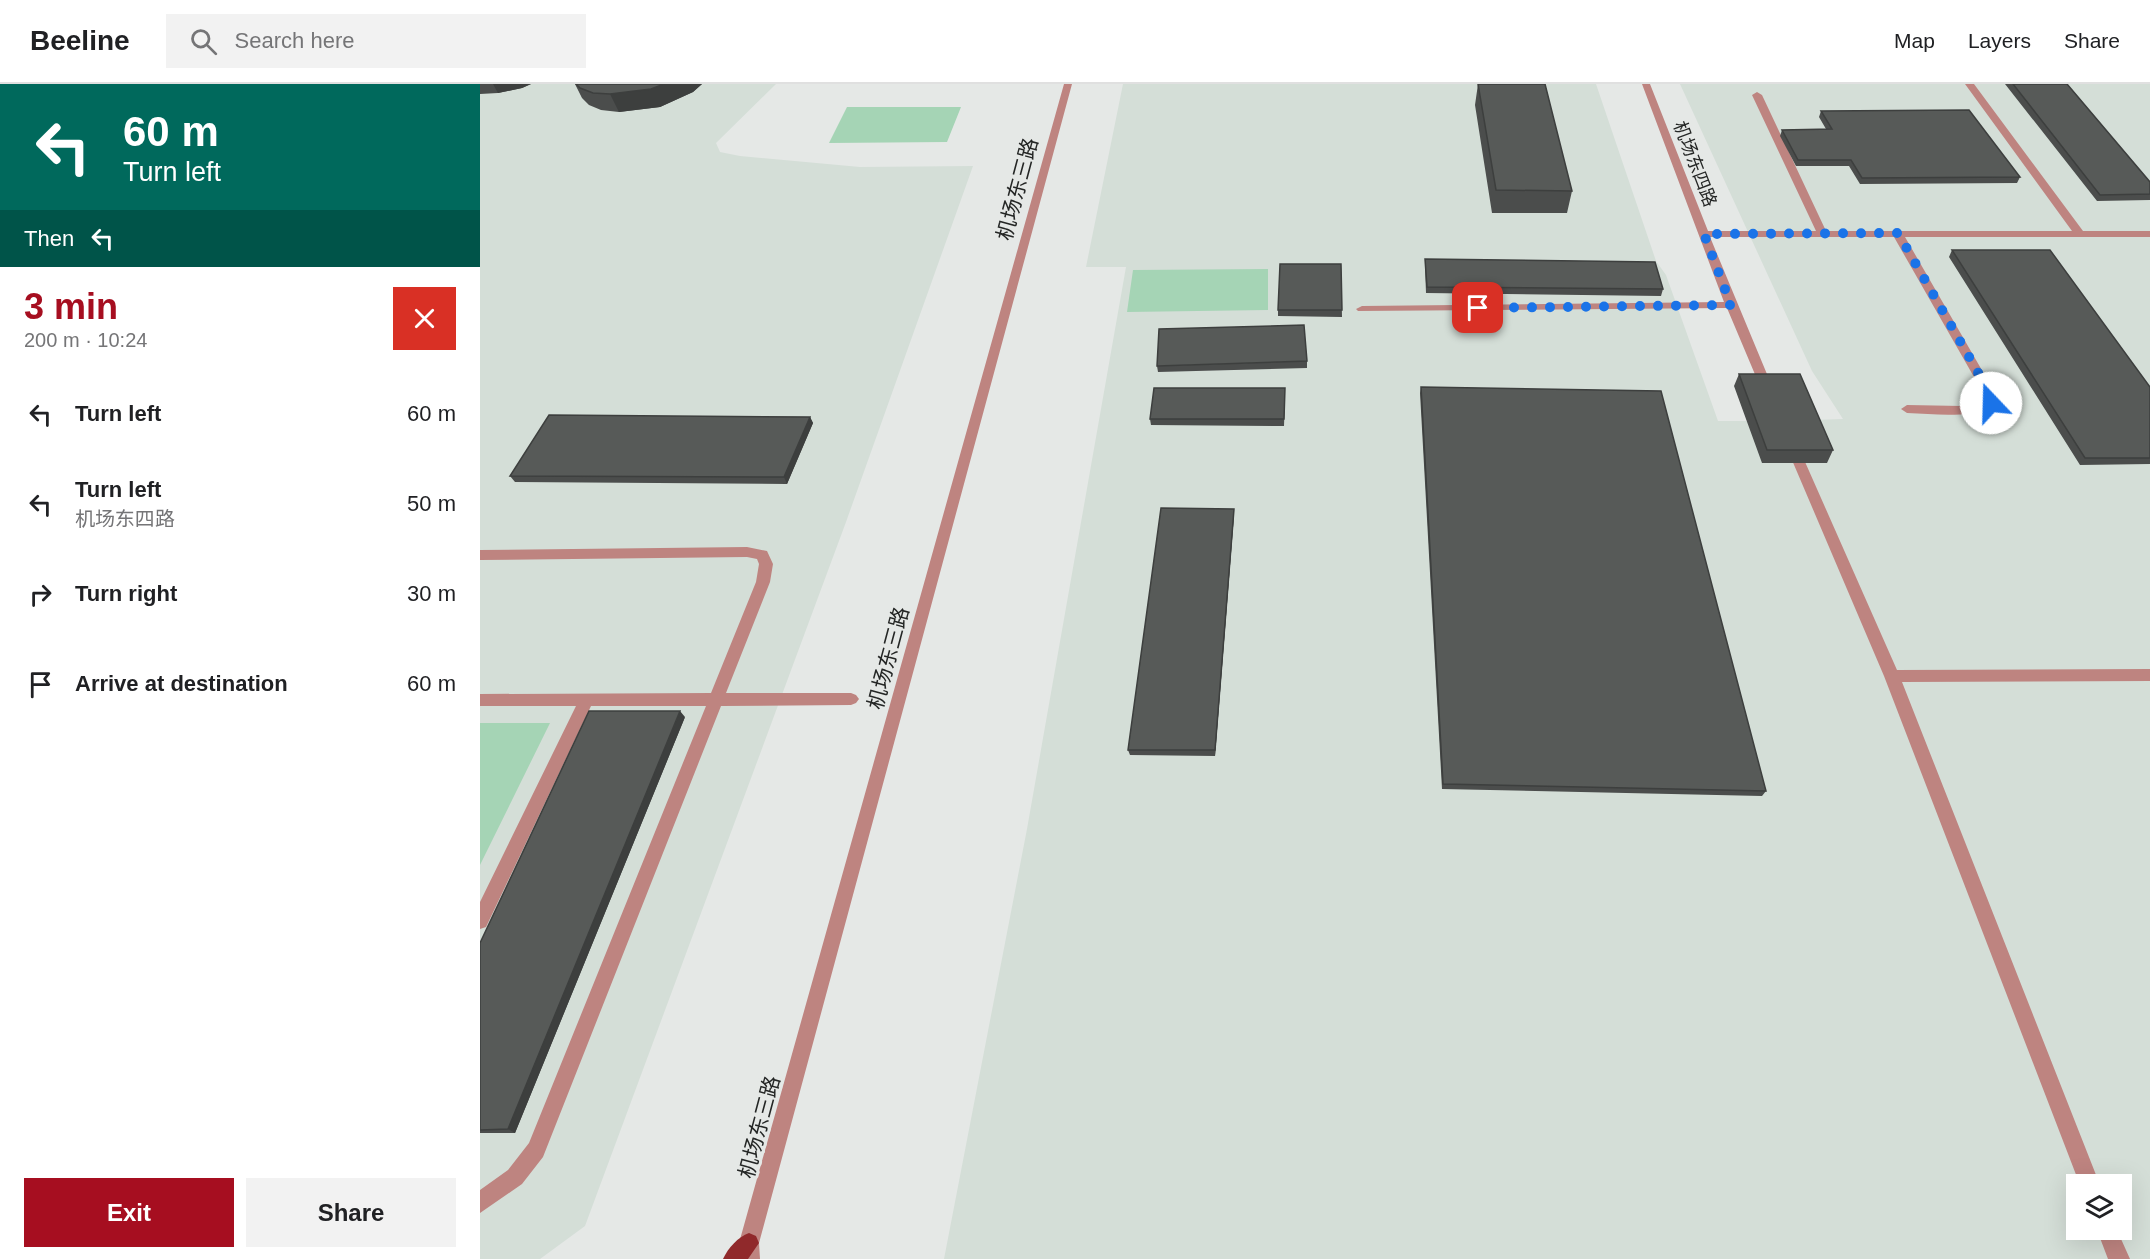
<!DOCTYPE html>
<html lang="en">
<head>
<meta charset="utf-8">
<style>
  :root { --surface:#fff; --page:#f2f2f2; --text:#202124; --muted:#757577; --line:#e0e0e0; --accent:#a60e20 }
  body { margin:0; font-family:Helvetica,"Noto Sans SC",sans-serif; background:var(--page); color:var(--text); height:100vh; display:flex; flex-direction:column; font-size:22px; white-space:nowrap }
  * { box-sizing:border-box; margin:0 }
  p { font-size:20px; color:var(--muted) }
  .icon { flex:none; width:33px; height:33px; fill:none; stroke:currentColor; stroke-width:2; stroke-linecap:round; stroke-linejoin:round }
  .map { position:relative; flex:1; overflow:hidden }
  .drawer { display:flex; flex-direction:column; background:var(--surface); width:480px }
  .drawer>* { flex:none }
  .hud { background:#00695c; color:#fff; overflow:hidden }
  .controls { position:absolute; left:1586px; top:1090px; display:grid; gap:12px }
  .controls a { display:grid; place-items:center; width:66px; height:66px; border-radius:0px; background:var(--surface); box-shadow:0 6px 24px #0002; font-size:30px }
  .pin { position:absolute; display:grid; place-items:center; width:51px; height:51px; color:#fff; margin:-26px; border-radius:12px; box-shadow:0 3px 9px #0006 }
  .me { position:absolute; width:66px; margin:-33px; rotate:339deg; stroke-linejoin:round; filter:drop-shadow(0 0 4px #0008) }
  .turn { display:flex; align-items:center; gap:21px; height:126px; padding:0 24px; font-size:27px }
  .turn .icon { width:78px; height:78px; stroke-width:2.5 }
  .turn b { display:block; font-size:42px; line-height:51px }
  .then { display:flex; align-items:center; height:57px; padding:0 24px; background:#0003; gap:12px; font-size:22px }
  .round { display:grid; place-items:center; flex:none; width:63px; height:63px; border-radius:0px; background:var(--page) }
  .headline { display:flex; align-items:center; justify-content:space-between; height:102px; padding:0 24px }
  h1 { font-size:36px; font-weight:700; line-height:45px; color:var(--accent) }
  .action { display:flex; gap:12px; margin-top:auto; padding:12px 24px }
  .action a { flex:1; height:69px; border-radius:0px; background:var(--accent); color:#fff; font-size:24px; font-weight:700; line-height:69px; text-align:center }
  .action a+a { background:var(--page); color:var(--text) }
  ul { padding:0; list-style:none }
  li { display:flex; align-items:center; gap:18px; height:90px; padding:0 24px }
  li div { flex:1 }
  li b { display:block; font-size:22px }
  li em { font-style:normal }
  header { display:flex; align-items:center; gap:36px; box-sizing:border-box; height:84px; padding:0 30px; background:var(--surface); border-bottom:2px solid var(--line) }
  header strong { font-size:28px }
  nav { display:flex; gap:33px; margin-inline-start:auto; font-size:21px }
  .search { width:420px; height:54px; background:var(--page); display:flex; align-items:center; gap:15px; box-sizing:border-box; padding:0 21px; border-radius:0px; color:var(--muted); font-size:22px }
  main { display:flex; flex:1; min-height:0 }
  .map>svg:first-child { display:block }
</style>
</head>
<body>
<header>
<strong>Beeline</strong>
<div class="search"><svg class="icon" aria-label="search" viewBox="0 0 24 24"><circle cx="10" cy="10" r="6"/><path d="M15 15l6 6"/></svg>Search here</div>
<nav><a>Map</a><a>Layers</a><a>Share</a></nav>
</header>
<main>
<section class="drawer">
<div class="hud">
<div class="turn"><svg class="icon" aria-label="left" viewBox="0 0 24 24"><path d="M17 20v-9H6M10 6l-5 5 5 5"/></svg><div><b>60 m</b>Turn left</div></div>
<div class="then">Then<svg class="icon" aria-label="left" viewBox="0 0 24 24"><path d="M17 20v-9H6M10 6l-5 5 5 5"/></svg></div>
</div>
<div class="headline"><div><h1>3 min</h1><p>200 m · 10:24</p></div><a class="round" style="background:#d93025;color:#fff"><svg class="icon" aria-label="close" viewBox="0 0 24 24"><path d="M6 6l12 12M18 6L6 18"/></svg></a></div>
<ul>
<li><svg class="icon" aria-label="left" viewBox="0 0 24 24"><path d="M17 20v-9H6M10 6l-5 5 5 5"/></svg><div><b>Turn left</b></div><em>60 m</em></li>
<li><svg class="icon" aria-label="left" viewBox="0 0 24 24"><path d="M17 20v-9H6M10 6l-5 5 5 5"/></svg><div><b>Turn left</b><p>机场东四路</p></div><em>50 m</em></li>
<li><svg class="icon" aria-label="right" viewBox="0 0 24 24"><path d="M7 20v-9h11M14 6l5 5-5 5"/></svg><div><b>Turn right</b></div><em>30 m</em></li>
<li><svg class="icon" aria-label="arrive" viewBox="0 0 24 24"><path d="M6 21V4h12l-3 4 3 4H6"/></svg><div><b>Arrive at destination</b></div><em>60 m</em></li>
</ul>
<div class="action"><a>Exit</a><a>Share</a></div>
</section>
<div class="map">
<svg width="1670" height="1175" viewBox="0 0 1670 1175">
  <rect width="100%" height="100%" fill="#e5e8e6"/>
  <path fill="#d4ded7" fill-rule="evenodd" d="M0,0H296L236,59L240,68L260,72L380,83L493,82L366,438L105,1142L60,1175H0Z
    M643,0H1116L1176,177L1186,191L1238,337H1301L1363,335L1332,287L1200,0H1670V1175H464L547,745L646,183H606ZM1596,1101H1641V1146H1596Z"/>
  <path fill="#a5d4b5" d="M367,23H481L467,58L349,59Z
    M788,185V226L647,228L653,186Z
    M0,639H70L0,781Z"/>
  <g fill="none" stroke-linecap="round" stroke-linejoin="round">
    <path fill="#be8480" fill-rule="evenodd" d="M584,0H592L279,1159L280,1175H258L259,1159Z
      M1162,0H1170L1228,147H1336L1272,11L1277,8L1282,11L1346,147H1592L1485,0H1494L1603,147H1670V153H1425L1518,314L1515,322C1487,335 1457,330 1427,329L1421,325L1427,321L1482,322L1505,317L1506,314L1414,153H1230L1294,307L1288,311L1282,307L1247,224L878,227L876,225L882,222L1244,218Z
      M1312,358L1318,362L1417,586L1670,585V597L1422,598L1620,1101H1600L1404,592L1306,362Z
      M267,463L287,467L293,480L290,498L246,609H371L376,611L379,615L376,619L371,621L241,622L63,1073L42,1100L0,1129V1106L28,1086L49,1059L226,622H111L6,843L0,845V818L96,622H0V610L231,609L276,498L279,480L277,475L267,473L0,476V466Z
      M1617,1146H1637L1650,1175H1628Z"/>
    <path fill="#90292b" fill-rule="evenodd" d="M269,1149L276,1152L279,1159L268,1175H243C248,1164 258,1153 269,1149Z"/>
  </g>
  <path fill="#4b4d4c" d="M0,0H51L42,4L18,9L0,10Z
    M95,0H222L213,8L180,23L139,28L121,26L109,21L102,14Z
    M998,0L1092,107L1087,129H1012L995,21Z
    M1525,0H1587L1670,98V116L1617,117Z
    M1341,27L1540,93L1537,99L1380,100L1369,82H1316L1300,52L1302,46L1346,45L1339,33Z
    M1472,166L1670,303V380L1600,381L1469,173Z
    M945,175L1183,205L1181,212L946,209L945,182Z
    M861,180L862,233L798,232V226Z
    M827,277V284L678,288L677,282Z
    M1259,290L1353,366L1347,379H1282L1254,302Z
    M941,303L1286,707L1282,712L962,705L940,309Z
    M805,311L804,342L671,341L670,335Z
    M330,333L333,339L307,400L35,398L30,392Z
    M754,431L735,672L650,671L648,666Z
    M205,633L35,1049H0V859Z"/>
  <path fill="#3d3f3e" d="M13,0H51L42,4L18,9Z
    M184,0H222L213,8L180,23L139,28L130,10Z
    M330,333L333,339L307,400L304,393Z
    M754,425V431L735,672V666Z
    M200,627L205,633L35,1049L28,1045Z"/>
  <path fill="#575a58" stroke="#3d3f3e" stroke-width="1.5" d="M96,0H184L171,5L130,10L113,9L100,4Z
    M998,0H1065L1092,107L1016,106Z
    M1533,0H1587L1670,98V110L1620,111Z
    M1489,26L1540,93L1382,94L1371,76H1318L1302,46L1352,45L1341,27Z
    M1472,166H1570L1670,303V374H1605Z
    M945,175L1175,178L1183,205L947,203Z
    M800,180H861L862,226H798Z
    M824,241L827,277L677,282L679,245Z
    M1259,290H1320L1353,366H1287Z
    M941,303L1181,307L1286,707L963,700Z
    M674,304H805L804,335H670Z
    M69,331L330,333L304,393L30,392Z
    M681,424L754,425L735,666H648Z
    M109,627H200L28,1045L0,1046V859Z"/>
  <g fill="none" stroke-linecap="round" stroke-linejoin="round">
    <path stroke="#1a73e8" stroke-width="10" stroke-dasharray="0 18" d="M998,224L1251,221L1224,150L1418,149L1508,306L1512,314L1511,319"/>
  </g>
  <g text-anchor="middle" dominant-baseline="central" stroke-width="6" stroke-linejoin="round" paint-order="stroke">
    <g font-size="18" fill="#242625" stroke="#e5e8e6">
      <text transform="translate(1215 80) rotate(69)">机场东四路</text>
    </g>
    <g font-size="21" fill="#242625" stroke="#e5e8e6">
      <text transform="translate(537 105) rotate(-75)">机场东三路</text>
      <text transform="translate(408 574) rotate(-75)">机场东三路</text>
      <text transform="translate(279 1043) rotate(-75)">机场东三路</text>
    </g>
  </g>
</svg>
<div class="controls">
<a><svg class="icon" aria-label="layers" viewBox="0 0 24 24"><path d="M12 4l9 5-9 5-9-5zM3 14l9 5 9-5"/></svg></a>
</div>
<div class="pin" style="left:998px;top:224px;background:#d93025"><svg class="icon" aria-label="arrive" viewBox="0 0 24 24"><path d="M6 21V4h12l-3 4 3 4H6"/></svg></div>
<svg class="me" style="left:1511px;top:319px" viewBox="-20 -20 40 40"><circle r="19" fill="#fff"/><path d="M0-13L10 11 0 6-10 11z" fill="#1a73e8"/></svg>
</div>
</main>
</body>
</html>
